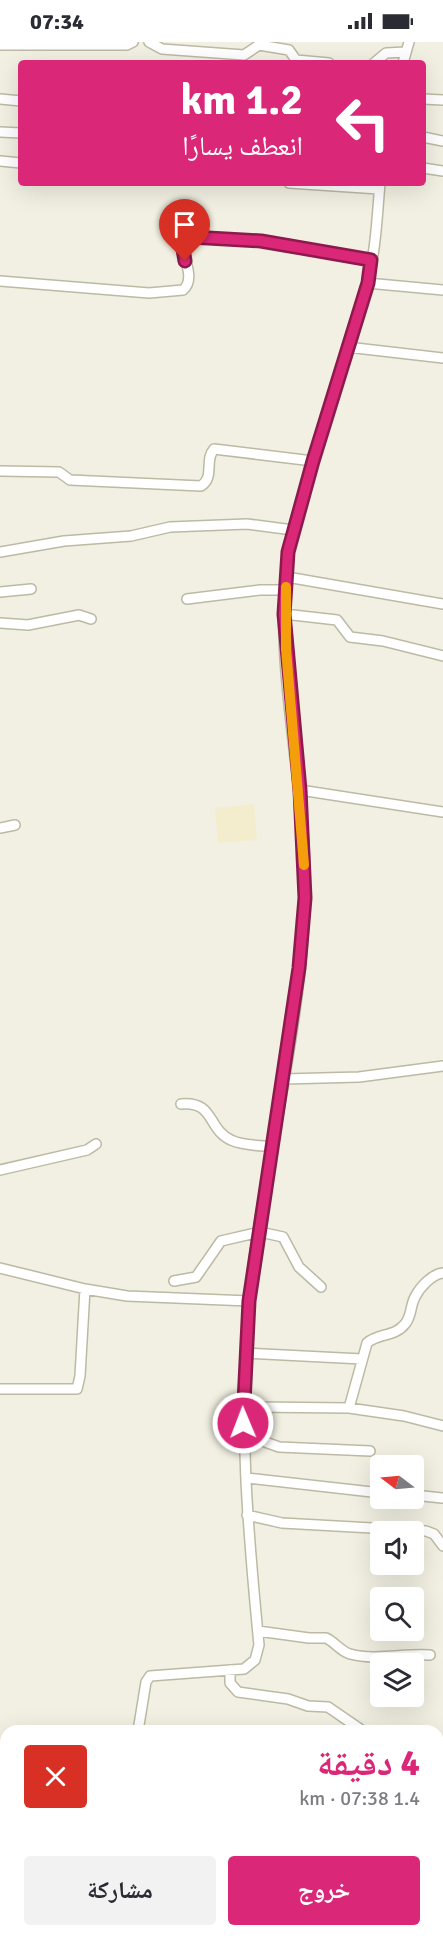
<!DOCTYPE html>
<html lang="ar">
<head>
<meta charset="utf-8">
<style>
  :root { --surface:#fff; --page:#f2f2f3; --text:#2b2b33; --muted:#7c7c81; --accent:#db2777 }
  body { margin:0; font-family:Signika,"Noto Naskh Arabic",sans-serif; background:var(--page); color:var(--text); direction:rtl; height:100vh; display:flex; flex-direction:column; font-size:22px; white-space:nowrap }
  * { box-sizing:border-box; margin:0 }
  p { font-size:20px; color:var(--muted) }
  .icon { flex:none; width:33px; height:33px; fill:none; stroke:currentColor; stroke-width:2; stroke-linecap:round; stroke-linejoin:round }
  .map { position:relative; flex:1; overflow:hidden; direction:ltr }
  .side { position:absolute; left:0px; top:1683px; width:444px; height:212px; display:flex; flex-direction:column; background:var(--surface); border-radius:18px 18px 0 0; box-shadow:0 6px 24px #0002; direction:rtl }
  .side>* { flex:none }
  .guide { position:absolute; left:18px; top:18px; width:408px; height:126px; border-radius:6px; box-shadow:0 6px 24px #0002; direction:rtl; background:#db2777; color:#fff; overflow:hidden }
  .needle { width:39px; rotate:286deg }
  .buttons { position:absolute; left:370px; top:1413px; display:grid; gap:12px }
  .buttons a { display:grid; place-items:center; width:54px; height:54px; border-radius:6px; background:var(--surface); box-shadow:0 6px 24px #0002; font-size:30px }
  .pin { position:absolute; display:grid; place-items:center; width:51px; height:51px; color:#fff; margin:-62px -26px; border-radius:50% 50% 50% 0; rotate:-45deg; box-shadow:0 0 6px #0007 }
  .pin .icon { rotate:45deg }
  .me { position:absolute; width:66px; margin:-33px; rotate:359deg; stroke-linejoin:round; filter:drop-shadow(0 0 4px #0008) }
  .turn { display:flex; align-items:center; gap:21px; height:126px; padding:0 24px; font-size:27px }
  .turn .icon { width:78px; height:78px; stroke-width:2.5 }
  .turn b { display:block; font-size:42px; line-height:51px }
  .round { display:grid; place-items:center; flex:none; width:63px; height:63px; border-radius:6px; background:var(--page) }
  .summary { display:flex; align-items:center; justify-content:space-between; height:102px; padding:0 24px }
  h1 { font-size:36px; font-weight:800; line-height:45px; color:var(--accent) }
  .cta { display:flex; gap:12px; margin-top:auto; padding:12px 24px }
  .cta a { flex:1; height:69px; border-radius:6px; background:var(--accent); color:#fff; font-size:24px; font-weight:800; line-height:69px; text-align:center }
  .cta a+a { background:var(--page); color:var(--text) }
  .status { display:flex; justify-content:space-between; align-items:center; height:42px; padding:0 30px; background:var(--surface); direction:ltr }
  .status svg { height:16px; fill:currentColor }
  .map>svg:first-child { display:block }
</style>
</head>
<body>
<div class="status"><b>07:34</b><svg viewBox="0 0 49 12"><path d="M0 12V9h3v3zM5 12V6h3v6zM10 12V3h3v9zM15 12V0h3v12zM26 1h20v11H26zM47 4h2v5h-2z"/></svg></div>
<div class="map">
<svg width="443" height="1894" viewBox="0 0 443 1894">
  <rect width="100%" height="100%" fill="#f1f0e2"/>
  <path fill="#f4edcd" d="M254,762L257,798L218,801L215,766Z"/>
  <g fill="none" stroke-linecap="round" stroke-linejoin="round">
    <defs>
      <path id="minor" d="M149,0L162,7L244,13L259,3L289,8L296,18L329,21
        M0,3H127L133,0
        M374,21L386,11L406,10
        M403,21L409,0
        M0,57L21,59
        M423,57L443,58
        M0,90L21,91
        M423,95L443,99
        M0,119L21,121
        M423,126L443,129
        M289,141L379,147
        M0,239L149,251L183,248C196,237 183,216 182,201L191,195L261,199L371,218
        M367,241L443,248
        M347,305L443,316
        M0,429L59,430L70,438L201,444C215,435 204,418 214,407L313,419
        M0,510L64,499L131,494L170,485L247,482L293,488
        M287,535L443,562
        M0,550L31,547
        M187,557L260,548H286
        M284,572L337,578L350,595L383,599L443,614
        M0,581L28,583L79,573L91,577
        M300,748L443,770
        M0,786L15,783
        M284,1037L359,1035L443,1024
        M181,1062C215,1059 207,1087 231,1098C243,1104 260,1103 273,1105
        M0,1128L87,1108L96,1102
        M0,1226L85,1247L127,1254L249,1259
        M174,1239L196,1235L221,1199L260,1190L283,1195L299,1225L321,1245
        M246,1311L362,1317
        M0,1347H77L80,1334L85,1247
        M242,1365L349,1366L404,1374L443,1384
        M349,1366L367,1301C378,1291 395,1295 405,1282C412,1274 410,1264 415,1255C420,1245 432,1232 443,1231
        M244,1397H257L279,1405L370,1409
        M247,1436L381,1451
        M414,1453L442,1456
        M247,1473L282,1481L426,1489L434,1492L443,1504
        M258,1589L309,1596H326C335,1600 340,1609 350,1612C376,1619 404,1611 430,1613
        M230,1628V1641L238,1650L288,1657L308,1664L328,1665L363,1689
        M138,1689L146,1640L150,1634L244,1627L255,1618L259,1603C248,1490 238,1376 249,1262C262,1127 301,993 305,857C308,743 270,620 289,508C293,484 301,460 308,436C326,372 349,309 366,244C376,211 377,175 380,141
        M438,1710L443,1711
        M438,1804L443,1805
        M47,1894L48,1888
        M144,1894V1888"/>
    </defs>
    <use href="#minor" stroke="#bcbaa5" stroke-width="12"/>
    <use href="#minor" stroke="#fff" stroke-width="9"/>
  </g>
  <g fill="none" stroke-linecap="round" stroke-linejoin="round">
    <defs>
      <path id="route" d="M185,219L182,201L191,195L261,199L371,218L368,241L313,419L288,510L284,572L300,748L305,856L299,926L249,1259L243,1381"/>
    </defs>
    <use href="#route" stroke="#8e194d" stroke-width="15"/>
    <use href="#route" stroke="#db2777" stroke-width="10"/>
    <path stroke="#f59e0b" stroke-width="10" d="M286,545V607L304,823"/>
  </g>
</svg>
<div class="buttons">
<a><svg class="needle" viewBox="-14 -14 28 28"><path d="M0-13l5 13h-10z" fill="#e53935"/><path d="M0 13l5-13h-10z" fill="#7c7c81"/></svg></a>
<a><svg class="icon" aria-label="sound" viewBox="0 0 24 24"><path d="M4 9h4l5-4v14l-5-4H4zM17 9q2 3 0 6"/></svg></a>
<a><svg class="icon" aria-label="search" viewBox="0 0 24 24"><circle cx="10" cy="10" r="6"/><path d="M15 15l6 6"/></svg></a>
<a><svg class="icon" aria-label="layers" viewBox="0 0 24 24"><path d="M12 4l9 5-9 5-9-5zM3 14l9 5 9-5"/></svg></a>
</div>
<div class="pin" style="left:185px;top:219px;background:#d93025"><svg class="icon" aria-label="arrive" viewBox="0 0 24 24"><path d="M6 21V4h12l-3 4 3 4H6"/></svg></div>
<svg class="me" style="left:243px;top:1381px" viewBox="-20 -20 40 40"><circle r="17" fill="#db2777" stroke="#fff" stroke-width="3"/><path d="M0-11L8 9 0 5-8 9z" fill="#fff"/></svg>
<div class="guide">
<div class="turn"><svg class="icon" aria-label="left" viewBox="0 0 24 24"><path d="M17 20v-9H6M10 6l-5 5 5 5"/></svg><div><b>1.2 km</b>انعطف يسارًا</div></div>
</div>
<section class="side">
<div class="summary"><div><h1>4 دقيقة</h1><p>1.4 km · 07:38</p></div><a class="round" style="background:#d93025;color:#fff"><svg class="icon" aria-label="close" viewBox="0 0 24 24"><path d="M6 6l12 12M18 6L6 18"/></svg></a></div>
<div class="cta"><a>خروج</a><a>مشاركة</a></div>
</section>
</div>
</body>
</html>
